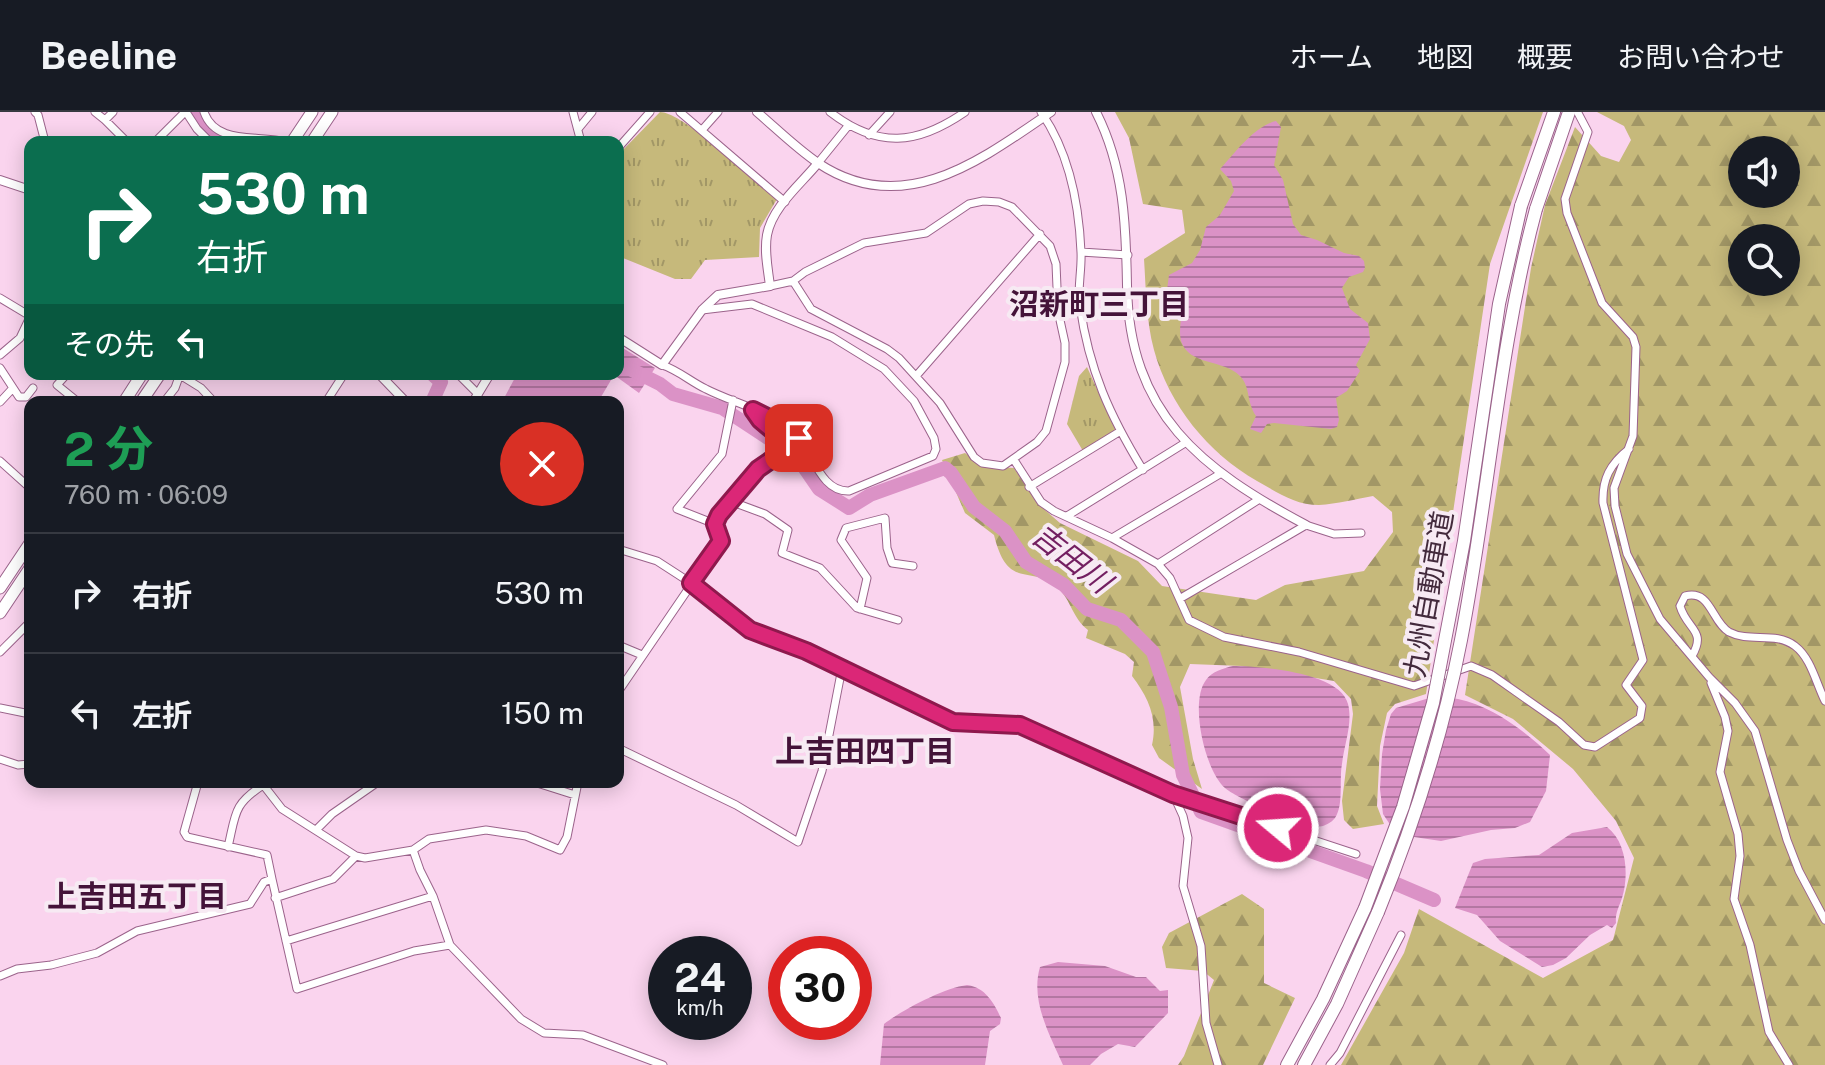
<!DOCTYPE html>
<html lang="ja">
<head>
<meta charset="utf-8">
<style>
  :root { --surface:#171b24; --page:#20242c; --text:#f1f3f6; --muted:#9ea1a6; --line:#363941 }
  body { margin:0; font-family:"Public Sans","Noto Sans JP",sans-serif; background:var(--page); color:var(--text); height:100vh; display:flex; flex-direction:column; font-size:30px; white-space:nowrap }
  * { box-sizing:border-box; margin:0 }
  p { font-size:26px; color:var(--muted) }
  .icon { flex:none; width:44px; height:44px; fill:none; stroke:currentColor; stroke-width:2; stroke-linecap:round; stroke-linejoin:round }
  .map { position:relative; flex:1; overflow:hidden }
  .side { position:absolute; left:24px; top:284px; width:600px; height:392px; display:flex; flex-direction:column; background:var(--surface); border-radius:16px; box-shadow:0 4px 20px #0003 }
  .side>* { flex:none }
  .top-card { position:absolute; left:24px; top:24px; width:600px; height:244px; border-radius:16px; box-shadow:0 4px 20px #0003; background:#0b6e4f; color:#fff; overflow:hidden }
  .tools { position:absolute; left:1728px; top:24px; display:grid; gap:16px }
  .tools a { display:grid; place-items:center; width:72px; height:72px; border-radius:50%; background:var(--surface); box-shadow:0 4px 20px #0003; font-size:40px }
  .speed { position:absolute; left:648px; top:824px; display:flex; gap:16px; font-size:40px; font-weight:700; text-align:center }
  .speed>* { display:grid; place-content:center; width:104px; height:104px; border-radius:50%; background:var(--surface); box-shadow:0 4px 20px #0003; line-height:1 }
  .speed small { font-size:20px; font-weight:400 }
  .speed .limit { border:12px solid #d22; background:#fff; color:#111 }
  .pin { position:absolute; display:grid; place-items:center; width:68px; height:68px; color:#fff; margin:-34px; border-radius:16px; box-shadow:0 4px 12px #0006 }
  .me { position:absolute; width:88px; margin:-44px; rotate:288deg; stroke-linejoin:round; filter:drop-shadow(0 0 6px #0008) }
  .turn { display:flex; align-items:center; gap:28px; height:168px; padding:0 40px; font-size:36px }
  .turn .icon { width:104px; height:104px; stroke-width:2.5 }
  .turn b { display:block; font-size:56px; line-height:68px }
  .then { display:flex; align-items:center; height:76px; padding:0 40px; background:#0003; gap:16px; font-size:30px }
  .round { display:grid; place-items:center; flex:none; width:84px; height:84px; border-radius:42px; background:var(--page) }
  .overview { display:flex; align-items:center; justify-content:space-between; height:136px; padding:0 40px }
  h1 { font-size:48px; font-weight:700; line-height:60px; color:#1e9e55 }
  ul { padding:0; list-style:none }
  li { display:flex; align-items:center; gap:24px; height:120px; padding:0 40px; border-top:2px solid var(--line) }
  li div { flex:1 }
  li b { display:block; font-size:30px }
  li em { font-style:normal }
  header { display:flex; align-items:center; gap:48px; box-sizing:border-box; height:112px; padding:0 40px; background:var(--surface); border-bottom:2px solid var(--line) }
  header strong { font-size:38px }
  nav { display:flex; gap:44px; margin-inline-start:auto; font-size:28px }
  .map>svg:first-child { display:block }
</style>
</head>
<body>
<header>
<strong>Beeline</strong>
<nav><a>ホーム</a><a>地図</a><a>概要</a><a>お問い合わせ</a></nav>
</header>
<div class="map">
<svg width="1825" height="953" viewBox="0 0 1825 953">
  <defs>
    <pattern id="grass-tufts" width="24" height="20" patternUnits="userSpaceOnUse" patternTransform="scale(2)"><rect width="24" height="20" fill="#c6b97b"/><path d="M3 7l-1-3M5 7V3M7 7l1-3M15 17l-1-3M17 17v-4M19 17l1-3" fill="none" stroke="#a29766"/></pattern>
    <pattern id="forest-firs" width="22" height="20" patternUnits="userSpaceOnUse" patternTransform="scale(2)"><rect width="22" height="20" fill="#c6b97b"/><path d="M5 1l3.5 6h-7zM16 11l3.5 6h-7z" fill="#a29766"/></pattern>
    <pattern id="water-rules" width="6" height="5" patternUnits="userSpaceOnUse" patternTransform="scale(2)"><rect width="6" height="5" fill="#db92c6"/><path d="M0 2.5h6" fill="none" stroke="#b377a2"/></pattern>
  </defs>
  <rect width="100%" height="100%" fill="#fad4ee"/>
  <path fill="url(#grass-tufts)" d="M660,0C683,0 756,69 777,87L760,116L759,145L705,148L691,167H675L618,144V43Z
    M1087,255L1116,319L1083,339L1067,312L1079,264Z"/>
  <path fill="url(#forest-firs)" fill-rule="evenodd" d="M1115,0H1543L1490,152L1426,582L1395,592L1387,601L1380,634L1377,694L1384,712L1353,717L1344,708L1342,689L1353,602L1351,587L1334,569L1242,554L1190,552L1180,575L1193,647L1202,677L1159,646L1152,633C1158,606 1148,585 1132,564L1134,550L1125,542L1086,526L1088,518C1073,507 1071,488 1058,476C1030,451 1008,480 994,423L965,401L942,348L965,341L982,354L1014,356L1038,392L1060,411L1138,449L1162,474L1256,488L1285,473L1364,459L1393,420L1392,400L1373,384C1356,387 1337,392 1319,393C1295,393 1277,380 1257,369C1208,341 1169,293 1154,238C1146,208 1146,177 1144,147L1185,121L1182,98L1143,92L1129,26Z
    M1597,0H1825V953H1341L1404,841L1419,797L1543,866L1613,828L1634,746L1616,709L1573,657L1513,607L1465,583L1531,156L1545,93L1575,15L1601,44L1619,50L1631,28L1624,14ZM1742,38H1786V82H1742ZM1742,126H1786V170H1742Z
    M1242,782L1264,797V871L1295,886L1263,953H1178L1184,944L1214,868L1203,859L1166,856L1162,835L1169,821Z"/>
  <path fill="url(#water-rules)" d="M1276,9L1281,15L1274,53L1283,68L1293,112L1301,123L1317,128L1344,141L1359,144L1364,149L1365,156L1363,160L1349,165L1342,176L1350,197L1368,211L1370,227L1356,253L1360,259L1347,279L1336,286L1339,308L1337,315L1331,317L1274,311L1267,312L1261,321L1250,317L1256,304C1246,289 1251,276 1240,264C1224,247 1189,254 1181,229C1178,216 1183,204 1181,191L1167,178L1169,163L1192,151L1200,138L1206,115L1220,103L1234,79L1231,69L1220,57C1235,41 1254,14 1276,9Z
    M618,233L655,256L639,281L614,263L598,290H502L517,262H618Z
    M1233,554C1259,554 1341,560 1348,592C1353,611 1344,633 1342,652C1339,667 1344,693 1335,706C1330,712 1322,716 1314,714C1295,710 1239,688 1225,676C1205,659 1189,590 1206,568C1211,560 1224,556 1233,554Z
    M1426,587C1436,587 1448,585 1458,587C1492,594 1525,619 1550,643L1546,679L1530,710L1515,716L1491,718L1441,729L1414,725L1389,711L1383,702L1380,677L1382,642L1386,618L1391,602L1396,596Z
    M1607,715C1627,730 1629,764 1622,786C1619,795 1615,801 1616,811L1612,816L1607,813L1590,823L1566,846L1553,853L1542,855L1500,829L1477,803L1455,796L1473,751L1485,747L1539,743L1572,721Z
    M1058,850L1105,854L1136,865H1146L1160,879L1168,878V901L1135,935L1118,932L1101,942L1090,953H1063C1050,923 1030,889 1040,855Z
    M967,873C985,875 994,891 1001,906L1000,912L990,919L985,953H880L884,912C902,898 944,876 967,873Z"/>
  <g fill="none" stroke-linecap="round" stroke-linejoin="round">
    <path stroke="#db92c6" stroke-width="14" d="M196,0L204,14L228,30
      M618,251L660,272L673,282L722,296L742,309L797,345L819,377L849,396L870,383L945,356L951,361L974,395L1005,419L1026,450L1064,473L1087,497L1121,508L1153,540L1171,595L1183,663L1201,700L1366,759L1434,788
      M432,290L441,270L432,262"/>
    <defs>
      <path id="minor" d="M35,0L38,3L45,30
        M95,0L105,8L113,0
        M186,0L197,17L210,30
        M204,0C216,34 259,22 286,30
        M573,0L581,30
        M680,0L785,90
        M830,0C878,37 917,33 965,0
        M1041,0C1069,40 1079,92 1081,140C1082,158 1077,177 1080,194C1089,258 1110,304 1143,358
        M1578,1L1588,20L1565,87L1567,101L1602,191L1633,225L1636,235L1633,324L1614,376L1615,394L1627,442L1660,507L1709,565L1735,591L1755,619L1787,728L1799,759L1825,808
        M105,8L127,30
        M578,17L592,0
        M702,18L718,0
        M869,23L890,0
        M155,30L185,0
        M618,36L650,0
        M818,51L848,14
        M1081,140L1128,143
        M770,174L793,169L805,160L864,131L926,121L969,92L983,89L999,90L1012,95L1050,134L1056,152L1058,199L1065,231V250L1046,319L1037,330L1003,354L982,351L974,345L940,291L899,246L887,237L811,197L793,169
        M0,186L30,204
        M0,243L20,226L30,205
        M662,253C678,258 691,270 706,277C735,292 777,300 799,327C814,345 822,380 849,379L933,344L936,337L934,326L914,289L884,257L832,225L752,192L702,198
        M0,256L19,285H26L33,276
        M67,262L57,273L78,290
        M458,262L478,282
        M180,263L201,276L214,290
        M917,263L1040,122
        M0,290L13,276
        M164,290L175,276L180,262
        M326,290L344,262
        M1014,348L1041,390L1054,399L1112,426L1158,452L1170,466L1189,508L1224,525L1299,540L1414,574L1471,554L1492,563L1559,610L1584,633L1595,635L1640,606L1642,594L1626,573L1643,548L1603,391C1602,367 1610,352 1629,337
        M0,349L30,376
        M1029,375L1119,320
        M730,389L765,402L788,418L782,441L820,456L857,496L898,508
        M1067,404L1185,331
        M715,412L677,397L722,342L733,288
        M1112,426L1220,362
        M618,437L657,449L691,471L750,518L806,539L953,610L1020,613L1173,682L1356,742
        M1158,452L1258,388
        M1181,486L1306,413L1334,422L1361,421
        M860,497L867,466L841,428L846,416L885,406L887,436L892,451L913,454
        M618,533L642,543
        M0,540L30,510
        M1692,544C1707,518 1687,518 1680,494L1685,484C1711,477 1711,509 1729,520C1750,531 1775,519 1795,534C1811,546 1816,571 1825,589
        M1711,571L1725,605L1728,619L1720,660L1738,722L1740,744L1734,787L1750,833L1769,920L1789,953
        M618,580L721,429L715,412L719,403L758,357L791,334L760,308L755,299
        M0,596L30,602
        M618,636L736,693L798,730L822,659L842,556
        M0,647L18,653L30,652
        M198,670L184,720L187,725L267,743L272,767
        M261,670L282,697L356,744L365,746L413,738L429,727L486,718L526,724L560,738L567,725L578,670
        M534,670L575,683
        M1173,682L1183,704L1188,726L1183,774L1201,834L1206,911L1218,953
        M317,717L332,702L378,670
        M228,735C236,701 233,693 263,673
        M413,738L420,758L433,784L450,833L521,907L544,921L583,923L663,953
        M275,786L333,767L356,744
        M286,829L433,784
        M0,864L17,857L51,853L97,841L137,819L250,792L264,770L272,767L297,877L414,839L450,833
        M1330,953L1340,941L1401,823"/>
      <path id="tertiary" d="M757,0C777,17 796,36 818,51C903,108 981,48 1051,0
        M1096,0C1124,55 1126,112 1127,173C1129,302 1201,357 1306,413
        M0,68L30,78
        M618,225L662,253L702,198L718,183L770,174C768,157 764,140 767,123C772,95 801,72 818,51
        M379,262L406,290
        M473,290L490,262"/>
      <path id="primary" d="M292,30L312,0
        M312,30L332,0
        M124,290L142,262
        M141,290L160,262
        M0,476L30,431
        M0,501L30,456"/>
      <path id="motorway" d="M1521,94L1554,0
        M1536,97L1569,0
        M1287,953L1323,887L1365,796
        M1304,953L1337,892L1378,800"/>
    </defs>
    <use href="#minor" stroke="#9b638b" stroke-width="9"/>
    <use href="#tertiary" stroke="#9b638b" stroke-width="10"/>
    <use href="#primary" stroke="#9b638b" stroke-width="13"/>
    <use href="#motorway" stroke="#9b638b" stroke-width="14"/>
    <use href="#minor" stroke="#fff" stroke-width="7"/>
    <use href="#tertiary" stroke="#fff" stroke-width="8"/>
    <use href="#primary" stroke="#fff" stroke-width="11"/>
    <use href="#motorway" stroke="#fff" stroke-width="12"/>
    <defs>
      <path id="motorway-bridge" d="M1365,796L1403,695L1433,591L1464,429L1499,192L1521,94
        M1378,800C1414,712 1443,621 1461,528C1489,384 1498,238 1536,97"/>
    </defs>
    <use href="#motorway-bridge" stroke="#9b638b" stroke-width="14" stroke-linecap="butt"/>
    <use href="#motorway-bridge" stroke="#fff" stroke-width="12"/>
  </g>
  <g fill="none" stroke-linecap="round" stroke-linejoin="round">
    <defs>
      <path id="route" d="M799,326L781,312L753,298L760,308L791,334L758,357L719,403L715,412L721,429L691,471L750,518L806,539L953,610L1020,613L1173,682L1278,716"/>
    </defs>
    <use href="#route" stroke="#8e194d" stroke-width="20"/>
    <use href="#route" stroke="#db2777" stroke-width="14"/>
  </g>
  <g text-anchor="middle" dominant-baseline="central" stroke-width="8" stroke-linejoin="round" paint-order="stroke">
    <g font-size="28" fill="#432a3c" stroke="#f7eaf3">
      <text transform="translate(1428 482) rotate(-80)">九州自動車道</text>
    </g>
    <g font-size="30" font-weight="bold" fill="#441339" stroke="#f7eaf3">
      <text x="1099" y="192">沼新町三丁目</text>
      <text x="865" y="639">上吉田四丁目</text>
      <text x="137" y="784">上吉田五丁目</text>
    </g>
    <g font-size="30" font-style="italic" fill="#731f61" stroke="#f7eaf3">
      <text transform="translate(1072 446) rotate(38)">吉田川</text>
    </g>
  </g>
</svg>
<div class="tools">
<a><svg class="icon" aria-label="sound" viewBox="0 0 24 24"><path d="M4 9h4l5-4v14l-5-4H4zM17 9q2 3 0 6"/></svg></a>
<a><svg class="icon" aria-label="search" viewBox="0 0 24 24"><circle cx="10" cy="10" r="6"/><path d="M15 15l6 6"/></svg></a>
</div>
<div class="speed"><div>24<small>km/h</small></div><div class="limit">30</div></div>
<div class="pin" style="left:799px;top:326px;background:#d93025"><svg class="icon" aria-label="arrive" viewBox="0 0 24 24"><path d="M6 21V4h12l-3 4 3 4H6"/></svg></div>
<svg class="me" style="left:1278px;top:716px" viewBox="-20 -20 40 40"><circle r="17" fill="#db2777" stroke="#fff" stroke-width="3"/><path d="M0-11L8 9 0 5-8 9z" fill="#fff"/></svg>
<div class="top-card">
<div class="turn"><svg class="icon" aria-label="right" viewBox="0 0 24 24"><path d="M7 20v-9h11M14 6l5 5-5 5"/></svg><div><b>530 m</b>右折</div></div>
<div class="then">その先<svg class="icon" aria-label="left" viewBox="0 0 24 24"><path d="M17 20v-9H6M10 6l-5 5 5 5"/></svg></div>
</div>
<section class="side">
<div class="overview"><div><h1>2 分</h1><p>760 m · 06:09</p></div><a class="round" style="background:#d93025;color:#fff"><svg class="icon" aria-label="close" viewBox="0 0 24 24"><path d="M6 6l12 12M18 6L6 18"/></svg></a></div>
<ul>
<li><svg class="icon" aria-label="right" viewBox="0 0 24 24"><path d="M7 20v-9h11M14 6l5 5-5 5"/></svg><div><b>右折</b></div><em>530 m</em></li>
<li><svg class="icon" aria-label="left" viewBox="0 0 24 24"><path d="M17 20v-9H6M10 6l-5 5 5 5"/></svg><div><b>左折</b></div><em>150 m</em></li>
</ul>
</section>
</div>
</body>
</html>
